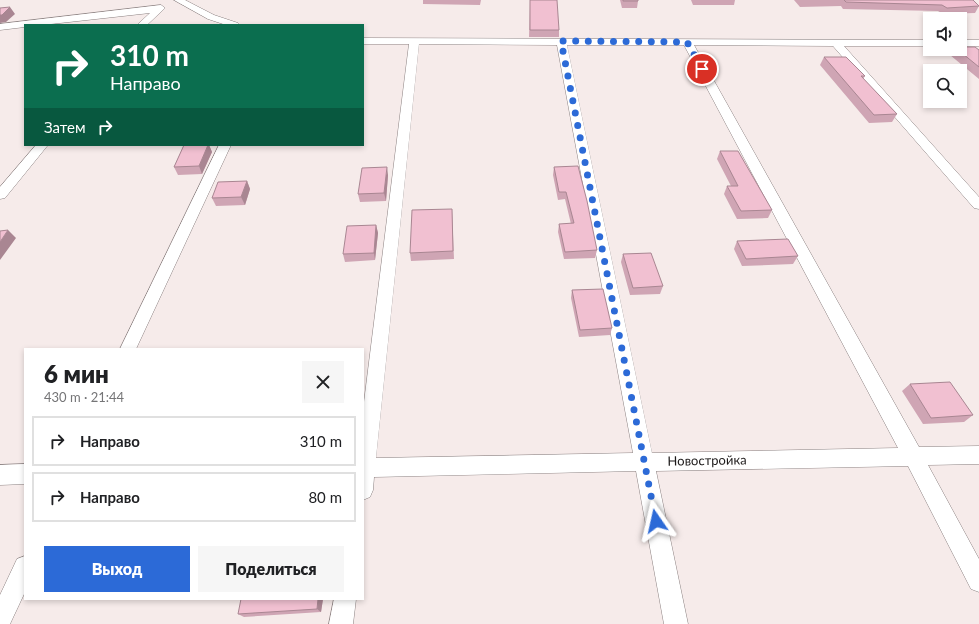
<!DOCTYPE html>
<html lang="ru">
<head>
<meta charset="utf-8">
<style>
  :root { --surface:#fff; --page:#f6f6f6; --text:#202124; --muted:#757577; --line:#e0e0e0; --accent:#2c6ad7 }
  body { margin:0; font-family:Lato,sans-serif; background:var(--page); color:var(--text); height:100vh; display:flex; flex-direction:column; font-size:15px; white-space:nowrap }
  * { box-sizing:border-box; margin:0 }
  p { font-size:13px; color:var(--muted) }
  .icon { flex:none; width:22px; height:22px; fill:none; stroke:currentColor; stroke-width:2; stroke-linecap:round; stroke-linejoin:round }
  .map { position:relative; flex:1; overflow:hidden }
  .sheet { position:absolute; left:24px; top:348px; width:340px; height:252px; display:flex; flex-direction:column; background:var(--surface); border-radius:0px; box-shadow:0 2px 6px #0003 }
  .sheet>* { flex:none }
  .banner { position:absolute; left:24px; top:24px; width:340px; height:122px; border-radius:0px; box-shadow:0 2px 6px #0003; background:#0b6e4f; color:#fff; overflow:hidden }
  .buttons { position:absolute; left:923px; top:12px; display:grid; gap:8px }
  .buttons a { display:grid; place-items:center; width:44px; height:44px; border-radius:0px; background:var(--surface); box-shadow:0 2px 6px #0003; font-size:20px }
  .pin { position:absolute; display:grid; place-items:center; width:34px; height:34px; color:#fff; margin:-17px; border:2px solid #fff; border-radius:50%; box-shadow:0 1px 4px #0007 }
  .me { position:absolute; width:44px; margin:-22px; rotate:349deg; stroke-linejoin:round; filter:drop-shadow(0 0 3px #0008) }
  .turn { display:flex; align-items:center; gap:14px; height:84px; padding:0 20px; font-size:18px }
  .turn .icon { width:52px; height:52px; stroke-width:2.5 }
  .turn b { display:block; font-size:28px; line-height:34px }
  .then { display:flex; align-items:center; height:38px; padding:0 20px; background:#0003; gap:8px; font-size:15px }
  .round { display:grid; place-items:center; flex:none; width:42px; height:42px; border-radius:0px; background:var(--page) }
  .head { display:flex; align-items:center; justify-content:space-between; height:68px; padding:0 20px }
  h1 { font-size:24px; font-weight:800; line-height:30px }
  .action { display:flex; gap:8px; margin-top:auto; padding:8px 20px }
  .action a { flex:1; height:46px; border-radius:0px; background:var(--accent); color:#fff; font-size:16px; font-weight:800; line-height:46px; text-align:center }
  .action a+a { background:var(--page); color:var(--text) }
  ul { padding:0; list-style:none }
  li { display:flex; align-items:center; gap:12px; height:50px; margin:0 8px 6px; padding:0 12px; border:2px solid var(--line); border-radius:0px }
  li div { flex:1 }
  li b { display:block; font-size:15px }
  li em { font-style:normal }
  .map>svg:first-child { display:block }
</style>
</head>
<body>
<div class="map">
<svg width="979" height="624" viewBox="0 0 979 624">
  <rect width="100%" height="100%" fill="#f6ebea"/>
  <g fill="none" stroke-linecap="round" stroke-linejoin="round">
    <defs>
      <path id="street" d="M174,0H185L214,15L238,23L240,25H226L208,19Z
        M161,5L165,8L147,25H137L150,13L42,25H25V27L0,30V24Z
        M363,38L930,40V46H844L979,197V209L974,208L833,46L694,45L919,447L979,446V464L928,465L979,559V592L971,589L908,466L656,471L688,624H664L636,471L374,477L373,490L370,497L363,500V410L409,44H363ZM419,44L557,45L633,453L376,458ZM567,45H684L898,448L652,453Z
        M960,40H979V46H960Z
        M36,145H48L5,198L0,199V187Z
        M219,145H231L136,349H120Z
        M25,464V484L0,485V465Z
        M25,556V592L10,624H0V595L17,559Z
        M334,599H356L353,624H329Z"/>
    </defs>
    <use href="#street" stroke="#8b8181" stroke-width="1"/>
    <use href="#street" fill="#fff" fill-rule="evenodd"/>
  </g>
  <path fill="#cfa5b4" d="M423,0H481L480,5L423,4Z
    M530,0L559,30V37H529Z
    M620,0H638V1L637,8H622Z
    M691,0H735L734,5H693Z
    M794,0H973L979,6L975,13L943,14L938,11L843,9L841,6L800,7Z
    M954,49L979,50V79L950,55Z
    M824,57L865,76L863,79L897,114L892,122L869,123L820,65Z
    M184,145H209L212,152L202,174L178,175L174,167Z
    M720,151L772,210L768,218L737,219L724,194L727,186H731L717,159Z
    M554,167L597,250L595,258L564,259L558,232L559,224H571L565,199L558,200L553,175Z
    M388,175L386,201L360,202L358,194Z
    M247,181L250,189L245,205L216,206L212,198Z
    M452,209L454,259L411,261L410,253Z
    M376,225L378,233L375,260L345,262L343,254Z
    M737,241L798,256L793,264L742,266L734,249Z
    M623,254L663,286L660,294L630,295L621,262Z
    M572,290L612,328L610,335L579,337L571,298Z
    M910,384L973,415L964,422L923,424L902,391Z
    M323,599L321,612L244,617L238,614Z"/>
  <path fill="#a98692" d="M10,7L15,14L6,22L0,23V15Z
    M208,145H209L212,152L202,174L199,166Z
    M387,167L388,175L386,201L384,193Z
    M247,181L250,189L245,205L241,197Z
    M376,225L378,233L375,260L374,253Z
    M8,230L16,238L0,260V242Z
    M318,599H323L321,612L317,609Z"/>
  <path fill="#f1c0d1" stroke="#a98692" d="M530,0H557L559,30H530Z
    M623,0H638V1H623Z
    M844,0H973L979,6L947,8L942,5L846,2Z
    M10,7L2,15H0V8Z
    M960,47H975L979,50V67L957,49H960Z
    M824,57H846L865,76H861L897,114L874,115Z
    M184,145H208L199,166L174,167Z
    M720,151H738L772,210L741,211L727,186H738Z
    M578,166L587,201L597,250L565,252L559,224L574,223L566,192H559L554,167Z
    M387,167L384,193L358,194L362,168Z
    M247,181L241,197L212,198L218,182Z
    M452,209L453,251L410,253L412,210Z
    M376,225L374,253L343,254L347,226Z
    M8,230L0,242V231Z
    M788,239L798,256L746,259L737,241Z
    M651,253L663,286L633,288L623,254Z
    M603,289L612,328L580,330L572,290Z
    M950,382L973,415L931,418L910,384Z
    M241,599H318L317,609L238,614Z"/>
  <g fill="none" stroke-linecap="round" stroke-linejoin="round">
    <path stroke="#2c6ad7" stroke-width="7" stroke-dasharray="0 12.6" d="M656,521L561,41L687,42L702,69"/>
  </g>
  <g text-anchor="middle" dominant-baseline="central" stroke-width="4" stroke-linejoin="round" paint-order="stroke">
    <g font-size="13" fill="#1b1818" stroke="#fff">
      <text transform="translate(707 460) rotate(-1)">Новостройка</text>
    </g>
  </g>
</svg>
<div class="buttons">
<a><svg class="icon" aria-label="sound" viewBox="0 0 24 24"><path d="M4 9h4l5-4v14l-5-4H4zM17 9q2 3 0 6"/></svg></a>
<a><svg class="icon" aria-label="search" viewBox="0 0 24 24"><circle cx="10" cy="10" r="6"/><path d="M15 15l6 6"/></svg></a>
</div>
<div class="pin" style="left:702px;top:69px;background:#d93025"><svg class="icon" aria-label="arrive" viewBox="0 0 24 24"><path d="M6 21V4h12l-3 4 3 4H6"/></svg></div>
<svg class="me" style="left:656px;top:521px" viewBox="-20 -20 40 40"><path d="M0-17L14 15 0 8-14 15z" fill="#2c6ad7" stroke="#fff" stroke-width="4"/></svg>
<div class="banner">
<div class="turn"><svg class="icon" aria-label="right" viewBox="0 0 24 24"><path d="M7 20v-9h11M14 6l5 5-5 5"/></svg><div><b>310 m</b>Направо</div></div>
<div class="then">Затем<svg class="icon" aria-label="right" viewBox="0 0 24 24"><path d="M7 20v-9h11M14 6l5 5-5 5"/></svg></div>
</div>
<section class="sheet">
<div class="head"><div><h1>6 мин</h1><p>430 m · 21:44</p></div><a class="round"><svg class="icon" aria-label="close" viewBox="0 0 24 24"><path d="M6 6l12 12M18 6L6 18"/></svg></a></div>
<ul>
<li><svg class="icon" aria-label="right" viewBox="0 0 24 24"><path d="M7 20v-9h11M14 6l5 5-5 5"/></svg><div><b>Направо</b></div><em>310 m</em></li>
<li><svg class="icon" aria-label="right" viewBox="0 0 24 24"><path d="M7 20v-9h11M14 6l5 5-5 5"/></svg><div><b>Направо</b></div><em>80 m</em></li>
</ul>
<div class="action"><a>Выход</a><a>Поделиться</a></div>
</section>
</div>
</body>
</html>
